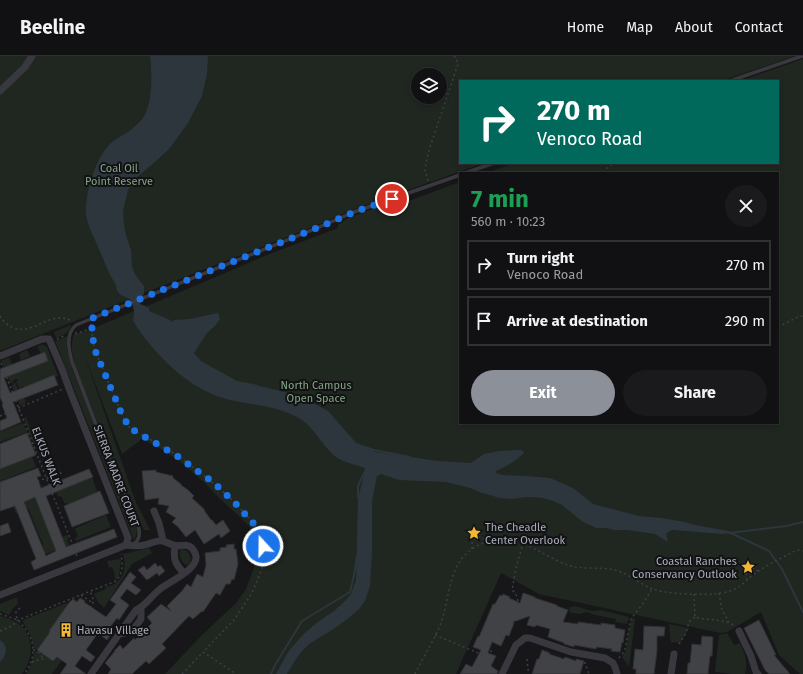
<!DOCTYPE html>
<html lang="en">
<head>
<meta charset="utf-8">
<style>
  :root { --surface:#111113; --page:#1a1a1c; --text:#f1f3f6; --muted:#9c9da0; --line:#303133; --accent:#8c9099 }
  body { margin:0; font-family:"Fira Sans",sans-serif; background:var(--page); color:var(--text); height:100vh; display:flex; flex-direction:column; font-size:15px; white-space:nowrap }
  * { box-sizing:border-box; margin:0 }
  p { font-size:13px; color:var(--muted) }
  .icon { flex:none; width:22px; height:22px; fill:none; stroke:currentColor; stroke-width:2; stroke-linecap:round; stroke-linejoin:round }
  .map { position:relative; flex:1; overflow:hidden }
  .side { position:absolute; left:459px; top:116px; width:320px; height:252px; display:flex; flex-direction:column; background:var(--surface); border-radius:0px; box-shadow:0 2px 6px #0003,0 0 0 1px var(--line) }
  .side>* { flex:none }
  .top-card { position:absolute; left:459px; top:24px; width:320px; height:84px; border-radius:0px; box-shadow:0 2px 6px #0003,0 0 0 1px var(--line); background:#00695c; color:#fff; overflow:hidden }
  .fabs { position:absolute; left:411px; top:12px; display:grid; gap:8px }
  .fabs a { display:grid; place-items:center; width:36px; height:36px; border-radius:50%; background:var(--surface); box-shadow:0 2px 6px #0003,0 0 0 1px var(--line); font-size:20px }
  .pin { position:absolute; display:grid; place-items:center; width:34px; height:34px; color:#fff; margin:-17px; border:2px solid #fff; border-radius:50%; box-shadow:0 1px 4px #0007 }
  .me { position:absolute; width:44px; margin:-22px; rotate:339deg; stroke-linejoin:round; filter:drop-shadow(0 0 3px #0008) }
  .turn { display:flex; align-items:center; gap:14px; height:84px; padding:0 12px; font-size:18px }
  .turn .icon { width:52px; height:52px; stroke-width:2.5 }
  .turn b { display:block; font-size:28px; line-height:34px }
  .round { display:grid; place-items:center; flex:none; width:42px; height:42px; border-radius:21px; background:var(--page) }
  .headline { display:flex; align-items:center; justify-content:space-between; height:68px; padding:0 12px }
  h1 { font-size:24px; font-weight:700; line-height:30px; color:#1e9e55 }
  .primary-button { display:flex; gap:8px; margin-top:auto; padding:8px 12px }
  .primary-button a { flex:1; height:46px; border-radius:24px; background:var(--accent); color:#fff; font-size:16px; font-weight:700; line-height:46px; text-align:center }
  .primary-button a+a { background:var(--page); color:var(--text) }
  ul { padding:0; list-style:none }
  li { display:flex; align-items:center; gap:12px; height:50px; margin:0 8px 6px; padding:0 4px; border:2px solid var(--line); border-radius:0px }
  li div { flex:1 }
  li b { display:block; font-size:15px }
  li em { font-style:normal }
  header { display:flex; align-items:center; gap:24px; box-sizing:border-box; height:56px; padding:0 20px; background:var(--surface); border-bottom:1px solid var(--line) }
  header strong { font-size:19px }
  nav { display:flex; gap:22px; margin-inline-start:auto; font-size:14px }
  .map>svg:first-child { display:block }
</style>
</head>
<body>
<header>
<strong>Beeline</strong>
<nav><a>Home</a><a>Map</a><a>About</a><a>Contact</a></nav>
</header>
<div class="map">
<svg width="803" height="618" viewBox="0 0 803 618">
  <rect width="100%" height="100%" fill="#171719"/>
  <path fill="#1f2720" fill-rule="evenodd" d="M0,0H795L721,25H460V107H484L349,155L320,168L144,237L140,248L147,250L267,199L338,172V169L348,162L378,151H392L460,126V367H778V117H486L515,107H778V25H740L803,3V618H800L779,599L761,556L727,576L720,577L539,538L501,517L456,618H165L202,579L236,547L246,533L255,509L257,500L256,489L252,474L239,460L219,442L206,428L182,407L163,394L142,383L122,398L84,298L135,444L150,474H144C125,433 107,390 90,348C84,332 73,310 72,293C71,288 73,283 74,278L86,275H87L134,255L133,250L130,243L0,295ZM418,19H440V41H418Z
    M70,269L71,270C67,278 64,279 56,282L54,276Z
    M68,280C65,292 70,303 73,315L113,414L136,468C137,474 138,479 133,484L131,477L55,285Z
    M42,289H44L47,291L58,320L24,333L23,330L19,332L16,326L18,325L17,323H15L11,328L1,305L9,301L12,309L41,298L37,290Z
    M27,294L30,300L21,304L19,298Z
    M15,326L21,342L24,341L26,347L20,350L12,330Z
    M26,361L36,388H34L24,362Z
    M23,367L27,376L0,386V376Z
    M32,400L36,411L0,425V413Z
    M92,421L98,438L70,450L68,447L65,448L61,440L58,441L56,435Z
    M38,440L55,484L67,479L69,483L67,484L69,489L43,499L42,494L43,493V488L28,452L16,457L13,450Z
    M106,459L111,471L76,485L75,483L78,480L75,473L76,472Z
    M149,492L152,497L132,508L104,552L98,546L94,538L106,533L105,531C109,530 115,529 117,526C125,519 126,508 123,498Z
    M182,493L187,495C191,499 193,506 187,509C181,507 179,500 180,494Z
    M121,503L119,519L116,524L114,520L115,518L112,511L109,512L107,505Z
    M15,542H17L18,548L13,552L9,559L0,555V548Z
    M67,547V548L56,567L55,566L48,578L50,580L46,585L44,584L36,594L34,592L30,578L23,566V564Z
    M576,550L588,554L595,555L601,554L629,561L627,568L615,566L616,563L595,559L587,556L580,558L572,557L571,558L569,554L570,551Z
    M0,560C7,562 14,564 20,569C35,582 33,604 22,618H0Z
    M632,562L635,563L629,611L622,601L626,594L628,578Z
    M669,568L689,572L680,587L676,586L671,587Z
    M727,577L734,589L740,587C745,599 748,605 745,618H733L715,616L719,579Z
    M35,595L40,596L53,605L57,601L62,604L52,618H26C31,611 32,604 35,595Z"/>
  <path fill="#2d353d" d="M150,0H208L207,18L202,40L188,67L169,93L156,105L136,122L128,134L123,155L124,169L126,179L131,194L132,211L136,220L144,230V237L140,248L149,252V255L170,264L171,266L174,264L190,263L218,257L220,263L215,270L207,277L194,297L201,305L237,325L281,335L304,342L328,355L358,389L376,396L438,405L471,407L484,398L499,395L520,394L523,395L524,397C516,405 506,411 496,415V417L502,419L527,420L550,422L573,432L593,448L639,460L662,462L685,466L695,469L729,475L730,477L722,478L672,474L668,476L666,478L668,486L655,478L627,474H614L607,472H596L583,466L562,449L553,445L543,442L527,441L511,443L500,442L482,437L470,432L446,426L399,424L381,418L377,420L372,445V497L370,530L365,545L359,553L350,561L335,572L309,588L303,594L296,603L287,618H276L288,596L299,583L307,575L319,565L334,555L345,545L351,538L356,524L358,442L362,427L365,412C357,409 347,407 339,403C322,392 315,370 297,361C273,349 251,349 226,343C188,333 153,297 133,265C135,256 134,251 130,243L121,239L117,235C116,227 114,226 110,219C106,210 102,200 98,191C93,179 84,164 86,150C88,129 95,105 109,89C115,82 125,79 132,73C135,70 140,66 143,62C153,47 152,18 150,0Z
    M0,584C9,590 7,599 0,606Z"/>
  <g fill="none" stroke-linecap="round" stroke-linejoin="round">
    <path stroke="#2d353d" stroke-width="2" d="M243,327L257,330
      M356,388L374,394L410,401
      M358,441V430L365,415
      M729,477L786,470L803,466
      M731,477L769,495L782,513L803,556
      M271,618L275,609L302,565L350,536L354,519L357,500"/>
  </g>
  <path fill="#414246" stroke="#313135" fill-rule="evenodd" d="M45,296L48,305L4,322L10,337L54,319L58,329L13,346L21,366L0,375V365L7,362L2,349L3,348L0,341V313Z
    M27,377L36,399L0,413V388Z
    M38,412L41,420L37,421L41,432L89,413L93,421L46,440L66,491L114,473L117,481L34,514L31,506L36,503L15,450L0,455V426ZM35,441L56,495L46,500L24,446Z
    M156,414V416L173,420V422L181,428V429L188,434L194,440L192,442L205,454H204L211,464H212L216,469L223,464L230,475L221,482L219,478L204,488L195,474L186,481L178,471L172,466L176,462L166,456L169,450L158,448L159,442L145,444L142,415Z
    M100,435L109,457L72,471L64,450Z
    M8,467L11,476L0,480V470Z
    M234,488V493H236L238,508L234,524L232,523L230,528H226L220,539L216,537L203,556L202,555L193,563L189,560L162,588L166,592L149,608L146,605L132,618H108L111,613L105,607L115,595H114L120,589L123,593L134,582L135,584L152,567L147,561L161,548L171,555L167,550L182,535L187,528L191,531L197,518L203,521L206,509L205,497L220,495V492L227,491L226,489Z
    M155,507L158,511L160,509L165,515L159,520L157,517L147,524L138,514L144,510L147,514Z
    M130,516L136,521L131,527L141,534L136,539L127,533L120,542L129,549L119,564L117,562L107,575L111,578L107,584L98,577L86,594L95,601L91,606L82,600L75,610L86,618H60L67,608L57,601L53,605L37,594L48,579L50,575H49L68,548L73,543L77,546L80,542L85,545L84,546L106,561L116,548L110,544Z
    M523,537L535,541V542L557,549V550L568,554L563,566L578,568V566L601,569V567L615,569V572L625,574L623,587L622,586L620,596L611,595L612,593L597,591L596,593L574,589V591L564,588V587L548,581L550,573L536,569L535,571L527,569L530,560L513,566L514,567L509,580L506,579L501,590L492,586L488,597L496,600L491,610L498,615L497,618H460L466,608L472,611L481,594L473,591L478,580L479,581L493,548H495L500,539L502,540L503,538L510,541L509,542L520,547Z
    M759,564L776,599H774L790,618H769L765,614L744,572Z
    M644,570L665,571L664,580H657V595L654,618H636V613H633L635,593L643,594Z
    M702,580L713,581L712,600H710L708,618H687L688,607H690L692,588L701,589Z
    M542,594L550,597L549,598L564,603L565,601L576,605V603L584,605L580,618H532L537,603H539Z"/>
  <g fill="none" stroke-linecap="round" stroke-linejoin="round">
    <path stroke="#3e3f45" stroke-width="1.5" stroke-dasharray="2 3" stroke-linecap="butt" d="M604,117L606,113L614,107
      M428,125L425,114L426,106L430,91L458,8L456,2L454,0
      M0,260C4,266 7,269 14,272C30,278 44,262 60,262C64,262 68,263 72,265
      M91,268L94,292L123,361L130,372L177,399L207,422L236,447L244,457L254,468L260,480L263,490L264,500L263,509L258,523L252,537L234,564L203,596L236,618
      M778,271L798,261L803,260
      M75,277H78L92,272
      M57,283L64,280
      M1,307L77,500
      M0,360L63,333
      M0,440L46,422L52,421L61,418L59,413
      M472,493V487L475,482C481,480 483,482 488,485
      M747,524L746,517L748,515L753,512L758,515
      M719,537L722,554L729,566
      M694,538L695,561C708,565 723,562 735,570
      M81,539L93,547
      M20,552C18,554 16,554 16,557C15,562 21,567 24,571C36,586 36,603 24,618
      M90,552L94,545L90,535
      M515,557L519,555L517,550L518,545L516,538L512,534L516,512L523,487
      M0,558L18,564
      M0,575L12,570L18,564L116,525C123,517 123,508 121,498
      M435,579L483,599L494,594
      M679,588L686,577L689,566L695,561
      M33,594C38,595 41,598 43,603
      M619,602L623,597L625,593L631,563L644,546L652,533
      M527,603L528,613L529,618
      M32,606L45,602L46,601
      M585,606V609L587,612L589,618
      M182,618L203,596
      M415,618C423,601 434,585 441,567C449,545 448,517 465,499C475,489 489,483 504,483C524,483 546,501 565,508C579,514 594,511 610,513C625,515 637,526 650,532C662,538 700,539 714,538C721,537 730,536 737,532C744,528 749,521 756,517C768,508 782,502 795,495L799,494L803,495"/>
    <path stroke="#38383e" stroke-width="3.5" d="M730,25L802,0
      M465,117L494,107
      M133,488C141,484 140,476 138,469L100,379L72,306C69,294 65,278 76,269L317,172L354,156L460,119"/>
    <path stroke="#38383e" stroke-width="7" d="M0,35L25,11L32,0
      M0,300L42,283H49L62,313L70,335L128,482L126,489L0,539
      M154,455L159,467L163,484
      M175,490C173,503 175,508 184,517
      M739,575L751,600L756,616L758,618
      M120,578L132,575L141,563V552
      M91,618L136,554C146,550 151,540 159,534C168,526 198,514 196,500C195,496 193,492 189,490C184,488 179,491 174,489C170,489 166,485 162,485C157,484 150,488 144,489C139,491 132,489 126,489
      M502,618L516,589L525,582H530L571,596L605,602L613,607L615,611L617,618
      M671,618L674,598"/>
  </g>
  <g fill="none" stroke-linecap="round" stroke-linejoin="round">
    <path stroke="#1a73e8" stroke-width="7" stroke-dasharray="0 12.6" d="M263,490L260,480L254,468L236,448L214,427L177,400L130,372L123,361L94,292L92,272L90,263L317,172L354,156L392,143"/>
  </g>
  <defs>
    <symbol id="sight-bare" viewBox="-9 -9 18 18"><path d="M0-6L1.8-2.2L6-1.7L2.9 1.2L3.7 5.4L0 3.3L-3.7 5.4L-2.9 1.2L-6-1.7L-1.8-2.2Z" fill="#f2b735" stroke="#121214" stroke-width="2.5" paint-order="stroke"/></symbol>
    <symbol id="building-bare" viewBox="-9 -9 18 18"><path d="M-4-6H4V6H1V3H-1V6H-4ZM-2.5-4.3h1.7v1.8h-1.7ZM.8-4.3h1.7v1.8H.8ZM-2.5-1h1.7V.8h-1.7ZM.8-1h1.7V.8H.8Z" fill="#f2b735" stroke="#121214" stroke-width="2.5" paint-order="stroke"/></symbol>
  </defs>
  <g fill-rule="evenodd">
    <use href="#sight-bare" x="464" y="467" width="20" height="20"/>
    <use href="#sight-bare" x="738" y="501" width="20" height="20"/>
    <use href="#building-bare" x="56" y="564" width="20" height="20"/>
  </g>
  <g text-anchor="middle" dominant-baseline="central" stroke-width="4" stroke-linejoin="round" paint-order="stroke">
    <g font-size="11" fill="#80a483" stroke="#121214">
      <text x="119" y="112">Coal Oil<tspan x="119" dy="13">Point Reserve</tspan></text>
      <text x="316" y="329">North Campus<tspan x="316" dy="13">Open Space</tspan></text>
    </g>
    <g font-size="11" fill="#a9adb9" stroke="#121214">
      <text transform="translate(46 400) rotate(69)">ELKUS WALK</text>
      <text transform="translate(116 420) rotate(69)">SIERRA MADRE COURT</text>
    </g>
    <g font-size="11" fill="#a9adb9" stroke="#121214" text-anchor="start">
      <text x="485" y="471">The Cheadle<tspan x="485" dy="13">Center Overlook</tspan></text>
      <text x="737" y="505" text-anchor="end">Coastal Ranches<tspan x="737" dy="13">Conservancy Outlook</tspan></text>
      <text x="77" y="574">Havasu Village</text>
    </g>
  </g>
</svg>
<div class="fabs">
<a><svg class="icon" aria-label="layers" viewBox="0 0 24 24"><path d="M12 4l9 5-9 5-9-5zM3 14l9 5 9-5"/></svg></a>
</div>
<div class="pin" style="left:392px;top:143px;background:#d93025"><svg class="icon" aria-label="arrive" viewBox="0 0 24 24"><path d="M6 21V4h12l-3 4 3 4H6"/></svg></div>
<svg class="me" style="left:263px;top:490px" viewBox="-20 -20 40 40"><circle r="17" fill="#1a73e8" stroke="#fff" stroke-width="3"/><path d="M0-11L8 9 0 5-8 9z" fill="#fff"/></svg>
<div class="top-card">
<div class="turn"><svg class="icon" aria-label="right" viewBox="0 0 24 24"><path d="M7 20v-9h11M14 6l5 5-5 5"/></svg><div><b>270 m</b>Venoco Road</div></div>
</div>
<section class="side">
<div class="headline"><div><h1>7 min</h1><p>560 m · 10:23</p></div><a class="round"><svg class="icon" aria-label="close" viewBox="0 0 24 24"><path d="M6 6l12 12M18 6L6 18"/></svg></a></div>
<ul>
<li><svg class="icon" aria-label="right" viewBox="0 0 24 24"><path d="M7 20v-9h11M14 6l5 5-5 5"/></svg><div><b>Turn right</b><p>Venoco Road</p></div><em>270 m</em></li>
<li><svg class="icon" aria-label="arrive" viewBox="0 0 24 24"><path d="M6 21V4h12l-3 4 3 4H6"/></svg><div><b>Arrive at destination</b></div><em>290 m</em></li>
</ul>
<div class="primary-button"><a>Exit</a><a>Share</a></div>
</section>
</div>
</body>
</html>
